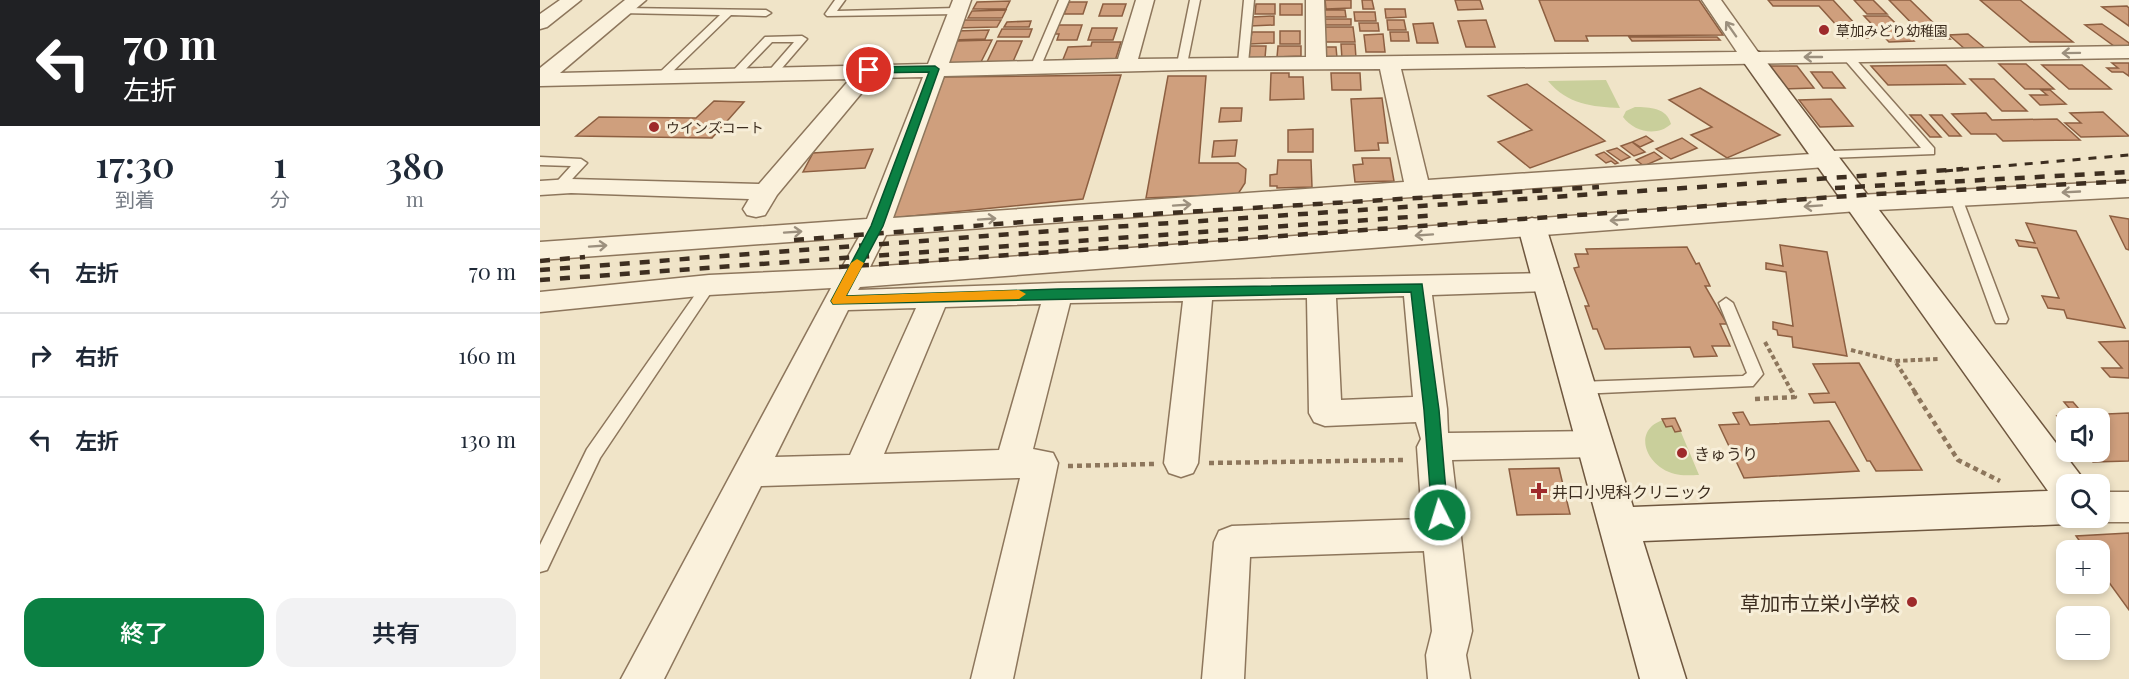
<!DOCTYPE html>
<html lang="ja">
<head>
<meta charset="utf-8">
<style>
  :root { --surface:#fff; --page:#f2f2f3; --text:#1f2937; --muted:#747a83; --line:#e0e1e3; --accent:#0b8043 }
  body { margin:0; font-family:"Playfair Display","Noto Sans JP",serif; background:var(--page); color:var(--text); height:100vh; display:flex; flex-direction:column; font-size:22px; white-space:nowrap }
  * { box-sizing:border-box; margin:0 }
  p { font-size:20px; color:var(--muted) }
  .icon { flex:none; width:33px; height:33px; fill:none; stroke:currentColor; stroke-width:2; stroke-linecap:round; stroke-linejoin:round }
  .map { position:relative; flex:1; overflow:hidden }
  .panel { display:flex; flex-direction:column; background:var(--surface); width:540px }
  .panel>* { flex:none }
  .top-card { background:#202124; color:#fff; overflow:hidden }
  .buttons { position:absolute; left:1516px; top:408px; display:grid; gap:12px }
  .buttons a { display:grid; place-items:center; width:54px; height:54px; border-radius:12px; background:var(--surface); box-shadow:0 3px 9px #0003; font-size:30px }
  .pin { position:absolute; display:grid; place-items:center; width:51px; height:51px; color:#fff; margin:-26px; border:3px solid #fff; border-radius:50%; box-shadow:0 2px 6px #0007 }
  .me { position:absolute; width:66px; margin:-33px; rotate:355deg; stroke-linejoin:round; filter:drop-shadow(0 0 4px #0008) }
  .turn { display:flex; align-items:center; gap:21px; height:126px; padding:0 24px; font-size:27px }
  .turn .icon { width:78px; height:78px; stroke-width:2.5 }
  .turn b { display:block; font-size:42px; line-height:51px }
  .eta { display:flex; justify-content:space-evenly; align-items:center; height:102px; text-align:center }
  .eta b { font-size:36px; font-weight:600; line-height:42px }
  .button { display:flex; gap:12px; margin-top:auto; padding:12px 24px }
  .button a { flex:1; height:69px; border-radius:18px; background:var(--accent); color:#fff; font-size:24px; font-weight:600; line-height:69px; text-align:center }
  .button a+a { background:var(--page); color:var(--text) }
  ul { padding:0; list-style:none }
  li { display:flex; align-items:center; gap:18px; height:84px; padding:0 24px; border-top:2px solid var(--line) }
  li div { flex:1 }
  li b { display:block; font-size:22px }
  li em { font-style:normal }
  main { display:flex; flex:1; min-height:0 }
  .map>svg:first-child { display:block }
</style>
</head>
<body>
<main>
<section class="panel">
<div class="top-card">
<div class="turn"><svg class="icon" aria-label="left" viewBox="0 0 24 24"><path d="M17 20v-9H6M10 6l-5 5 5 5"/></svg><div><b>70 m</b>左折</div></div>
</div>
<div class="eta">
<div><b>17:30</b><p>到着</p></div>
<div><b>1</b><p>分</p></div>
<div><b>380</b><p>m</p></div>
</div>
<ul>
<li><svg class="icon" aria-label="left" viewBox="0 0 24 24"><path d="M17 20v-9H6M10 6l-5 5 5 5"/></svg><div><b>左折</b></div><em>70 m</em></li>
<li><svg class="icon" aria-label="right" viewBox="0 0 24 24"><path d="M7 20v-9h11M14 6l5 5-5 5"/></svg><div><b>右折</b></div><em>160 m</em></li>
<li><svg class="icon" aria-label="left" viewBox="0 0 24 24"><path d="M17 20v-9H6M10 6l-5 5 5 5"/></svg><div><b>左折</b></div><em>130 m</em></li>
</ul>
<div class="button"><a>終了</a><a>共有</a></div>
</section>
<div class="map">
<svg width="1589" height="679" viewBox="0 0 1589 679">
  <rect width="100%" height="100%" fill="#f0e4c8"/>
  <path fill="#c9cf9b" d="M1066,80L1080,108C1052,107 1027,104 1008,81Z
    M1095,107C1110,107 1127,108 1131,124C1117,137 1094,132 1083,117L1086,111Z
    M1135,418L1159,475C1152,475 1142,476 1135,474C1101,465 1090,421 1135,418Z"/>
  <path fill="#cf9f7d" stroke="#8d5f41" stroke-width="1.5" d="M785,0H811V8L786,9Z
    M822,0H832L834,9H823Z
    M915,0H940L943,9L918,10Z
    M999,0H1159L1183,35L1046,36L1048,41H1015Z
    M1228,0H1293L1328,38H1308L1279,6H1233Z
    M1314,0H1333L1347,14H1327Z
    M1349,0H1370L1410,39H1387Z
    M1440,0H1480L1533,42H1490Z
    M470,1L466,9H433L437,2Z
    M529,2H547L543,14H524Z
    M563,4H586L582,16H559Z
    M716,4H735V14H715Z
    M740,4H762V15H740Z
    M1587,6L1589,8V26L1562,7Z
    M845,9H865L866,17L846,18Z
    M466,10L462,18H428L432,11Z
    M781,10H805L806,17H782Z
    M814,12H835L836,21H815Z
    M734,16V25L710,26L711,17Z
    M1324,16H1348L1374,41L1349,42Z
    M783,19H811V25H783Z
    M419,20H461L457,27L415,28Z
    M847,20H864L866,30H848Z
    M946,20L955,47H926L918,21Z
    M491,21L489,27H464L467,22Z
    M819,23H838L839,31H820Z
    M893,23L898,43H877L873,24Z
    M1562,24L1589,43V46H1574L1545,25Z
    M517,25H542L537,40H517L519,34H513Z
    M782,27H813L815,42H783Z
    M552,28H577L573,40H548Z
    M462,29H492L489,37H458Z
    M449,30L445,39L411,40L416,31Z
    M740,31H760V44H740Z
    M712,32H734V43L710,44Z
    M850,32H868L869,41H851Z
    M843,34L845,52H826L824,35Z
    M1428,34L1446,49L1426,50L1409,35Z
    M1089,37H1177L1180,40L1092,41Z
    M452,40L440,64L403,65L417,41Z
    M457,41H482L472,64H446Z
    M552,42H581L575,61L522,62L528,47L551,46Z
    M801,44H815L816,58L802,59Z
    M710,46H726L725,58H709Z
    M738,46H761V56L737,57Z
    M781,47H796L797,58H782Z
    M1572,63H1589V76L1583,72H1572L1567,68H1578Z
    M1459,64H1486L1514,89H1485Z
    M1406,65L1425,84L1348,85L1331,66Z
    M1502,65H1542L1571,89H1529Z
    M1226,66H1257L1274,88L1242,89Z
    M1271,72H1292L1305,88H1283Z
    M731,73H749V77H763L764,99L730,100Z
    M791,73H820L821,90H792Z
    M581,75L543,199L352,218L404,77Z
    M628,76H666L659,163H698L706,169L705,183L698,194L606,198Z
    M1430,79H1454L1487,111H1462Z
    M987,84L1065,141L990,168L958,142L992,130L948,96Z
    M1160,88L1240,135L1187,158L1151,135L1172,127L1129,100Z
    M1501,90H1510L1526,104L1500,105L1490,95H1507Z
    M842,98L848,143H838L839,150L815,151L811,99Z
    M1291,99L1313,126L1280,127L1259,100Z
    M174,101L204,102L172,138L36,136L59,117L156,118Z
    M681,108H702L701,121L679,122Z
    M1563,112L1589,136L1541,137L1525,123H1541L1530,113Z
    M1446,113L1452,120L1517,119L1540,140L1463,141L1456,134H1431L1412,114Z
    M1370,115H1381L1401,137H1390Z
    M1390,115H1402L1421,136H1409Z
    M773,129V152H748V130Z
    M1106,136L1113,141L1100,147L1092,142Z
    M1142,138L1157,148L1131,159L1116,149Z
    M697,140L695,156L672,157L674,141Z
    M1092,142L1105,152L1094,156L1081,146Z
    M1077,148L1090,157L1081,161L1067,151Z
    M333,149L325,168L263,172L273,153Z
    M1064,152L1078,163L1075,164L1071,161L1066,163L1056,155Z
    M1114,152L1122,158L1104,166L1096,160Z
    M822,158H850L854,181L815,182L813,165L823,164Z
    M738,160H771L772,187L737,188V186H730V175L737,174Z
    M1570,216L1589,219V250L1586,249Z
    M1486,223L1536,231L1585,328L1527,318L1524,310L1508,308L1502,296L1519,298L1497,248L1479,246L1476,240L1495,243Z
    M1240,245L1287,252L1307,356L1253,347L1252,337L1238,335L1237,330L1233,329V322L1253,326L1246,272L1226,269V263L1243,266Z
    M1147,247L1156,264L1159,263L1170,286H1165L1187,324H1180L1190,346H1172L1177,356L1154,357L1150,347L1065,349L1057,329H1053L1045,306H1049L1034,268L1039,267L1035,254H1048L1046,249Z
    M1589,341V378L1570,377L1562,368H1582L1559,342Z
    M1319,363L1382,470L1336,471L1330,461H1327L1295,402L1274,403L1269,394L1289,393L1273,364Z
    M1524,402H1533L1544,415L1589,413V461L1553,462L1545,452H1560V418H1527V428L1517,416L1535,415Z
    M1203,412L1210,425L1289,421L1319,471L1204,478L1179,425L1199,424L1193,413Z
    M1135,418L1141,431L1135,432L1132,426L1126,427L1122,419Z
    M1019,468L1030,514L977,515L969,469Z
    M1589,533V610L1560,570V550H1546L1536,536Z"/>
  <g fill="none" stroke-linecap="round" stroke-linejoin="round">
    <defs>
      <path id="lane" d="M295,0H305L297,11L417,8L422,11L417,14L287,16L285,14Z
        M519,0H529L500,68L491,70L490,68Z
        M650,0H660L647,64L642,67L637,64Z
        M704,0H714L708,63L703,66L698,63Z
        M83,8L226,10L231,13L226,16L191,15L126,78L122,79L117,76L118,74L180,15L80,13V9Z
        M262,36L267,39L236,75H228L227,73L254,42H232L199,76L195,77L190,74L225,37Z
        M1308,54L1312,55L1394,148V154L1288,158V152L1292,151L1381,148L1304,59L1303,57Z
        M0,157L41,159L47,163L21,191L17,192L11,188L31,166L0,165Z
        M1416,194L1422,198L1468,319L1466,323H1456L1454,319L1410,198Z
        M169,280L176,285L60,458L7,570L0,572V545L47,449L164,282Z
        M1186,298L1193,303L1223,374L1213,386L1039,394L1033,392L1031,388L1033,384L1039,382L1203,376L1207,373L1179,303Z"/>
      <path id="street" d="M20,0H41L7,27L0,29V14Z
        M85,0H106L20,73L388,64L413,0H431L409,63L578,59L596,0H614L598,59L766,57V0H784L786,57L1197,52L1162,0H1181L1218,52L1589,46V58L861,69L888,180L1286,153L1295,155L1298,160L1295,165L1286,167L346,235L330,267L1318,195L1589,181V197L1318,211L320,287L318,290L518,283L1009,273L1019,275L1023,282L1019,289L1009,291L892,295L907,409L908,433L1055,431L1067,435L1072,444L1067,453L1055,457L912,460L932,631L926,655L930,679H888L886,655L892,631L884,551L710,557L704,679H662L674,542L679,531L692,526L882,519L877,447L881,439L876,422L785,426L774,422L769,413L767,298L672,300L658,463L653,473L641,477L629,473L624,463L643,301L530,303L493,449L513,453L518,463L473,679H431L480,478L221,486L124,679H81L291,288L169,295L0,312V292L169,275L301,269L319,237L0,260V242L327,219L383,77L334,78L237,195L225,215L216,217L207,215L203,209L209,199L31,193L0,195V181L31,179L219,184L310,79L0,86V68ZM840,69L864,182L353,218L404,76L642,70ZM864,296L873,397L801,400L796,298ZM501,304L459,450L344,454L405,307ZM376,308L310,455L235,457L308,310Z
        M1560,492H1589V522H1560L1547,518H1560Z"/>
      <path id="secondary" d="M1211,50L1219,52L1541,476L1545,484H1527V518H1541L1527,524L1103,541L1146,679H1100L978,227L982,221L992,218L1002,221L1006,227L1093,507L1508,491L1200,57L1203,52Z"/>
    </defs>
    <use href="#lane" stroke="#8d765c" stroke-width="3"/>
    <use href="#street" stroke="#8d765c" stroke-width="3"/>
    <use href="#secondary" stroke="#6f573f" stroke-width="3"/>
    <path stroke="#8d765c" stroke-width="4" stroke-dasharray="4.5 3" stroke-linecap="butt" d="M1225,342L1252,392
      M1311,350L1355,361
      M1375,392L1355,361L1398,359"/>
    <path stroke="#8d765c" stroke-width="4.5" stroke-dasharray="5 4" stroke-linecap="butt" d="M1374,391L1418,460L1460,481
      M1215,399L1255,397L1252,391
      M669,463L866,460
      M528,466L614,464"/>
    <use href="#lane" fill="#faf1dc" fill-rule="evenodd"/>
    <use href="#street" fill="#faf1dc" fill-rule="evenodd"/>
    <use href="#secondary" fill="#faf1dc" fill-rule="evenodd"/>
    <path stroke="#3d2e20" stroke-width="3" stroke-dasharray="8 8" stroke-linecap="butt" d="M1405,171L1589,155"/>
    <path stroke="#3d2e20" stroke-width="4.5" stroke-dasharray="10 10" stroke-linecap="butt" d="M1295,188L1589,172
      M254,240L496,221L1059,187
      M0,261L45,257
      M299,267L1337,194L1589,181
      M0,270L499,232L1423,169
      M0,280L897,215"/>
  </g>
  <defs><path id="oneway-shaft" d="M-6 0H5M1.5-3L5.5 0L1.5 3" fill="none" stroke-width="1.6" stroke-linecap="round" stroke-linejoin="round" transform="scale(1.5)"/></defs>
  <g stroke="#9c907e">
    <use href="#oneway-shaft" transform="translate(1191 29) rotate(-125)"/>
    <use href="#oneway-shaft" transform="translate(1531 53) rotate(179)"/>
    <use href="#oneway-shaft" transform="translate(1273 57) rotate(180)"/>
    <use href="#oneway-shaft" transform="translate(1531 192) rotate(177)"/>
    <use href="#oneway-shaft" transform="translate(642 205) rotate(-4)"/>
    <use href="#oneway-shaft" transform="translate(1273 206) rotate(176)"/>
    <use href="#oneway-shaft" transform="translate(447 219) rotate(-4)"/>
    <use href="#oneway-shaft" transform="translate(1079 220) rotate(176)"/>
    <use href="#oneway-shaft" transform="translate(253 232) rotate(-4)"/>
    <use href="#oneway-shaft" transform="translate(884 235) rotate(176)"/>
    <use href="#oneway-shaft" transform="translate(58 246) rotate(-4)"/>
  </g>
  <path fill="#0b8043" stroke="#07532c" stroke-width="1.5" d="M395,66L399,69L343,226L306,296L518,289L882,284L899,410L908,515L905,520L900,522L894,520L892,515L884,410L871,292L293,304L291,301L331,226L389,72L329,73L325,70L329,67Z"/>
  <path fill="#f59e0b" d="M317,259L324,263L306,296L479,290L486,294L479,299L293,304L291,301L311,263Z"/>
  <g fill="#9e2a2b" stroke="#f7eed8" stroke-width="2">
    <circle cx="1284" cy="30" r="6"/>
    <circle cx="114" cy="127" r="6"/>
    <circle cx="1142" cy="453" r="6"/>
    <path d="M996 482h6v6h6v6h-6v6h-6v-6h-6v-6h6z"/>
    <circle cx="1372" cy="602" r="6"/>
  </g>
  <g text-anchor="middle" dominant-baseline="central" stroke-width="6" stroke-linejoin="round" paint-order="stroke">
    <g font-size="14" fill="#3d2e20" stroke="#f7eed8" text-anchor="start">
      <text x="1296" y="30">草加みどり幼稚園</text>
      <text x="126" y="127">ウインズコート</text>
    </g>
    <g font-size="16" fill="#3d2e20" stroke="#f7eed8" text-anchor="start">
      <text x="1154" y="453">きゅうり</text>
      <text x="1012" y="491">井口小児科クリニック</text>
    </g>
    <g font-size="20" fill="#3d2e20" stroke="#f7eed8" text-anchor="end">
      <text x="1360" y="602">草加市立栄小学校</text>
    </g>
  </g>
</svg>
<div class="buttons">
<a><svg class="icon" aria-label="sound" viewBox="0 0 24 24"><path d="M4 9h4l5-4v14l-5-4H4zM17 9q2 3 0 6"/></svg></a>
<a><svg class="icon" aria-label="search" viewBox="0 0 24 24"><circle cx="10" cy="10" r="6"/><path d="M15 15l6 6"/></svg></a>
<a>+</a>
<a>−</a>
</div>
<div class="pin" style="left:329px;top:70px;background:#d93025"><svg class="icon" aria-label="arrive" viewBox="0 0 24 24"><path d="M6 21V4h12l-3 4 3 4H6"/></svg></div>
<svg class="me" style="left:900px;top:515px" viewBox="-20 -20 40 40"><circle r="17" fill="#0b8043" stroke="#fff" stroke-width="3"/><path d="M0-11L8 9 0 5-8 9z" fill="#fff"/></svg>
</div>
</main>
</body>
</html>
